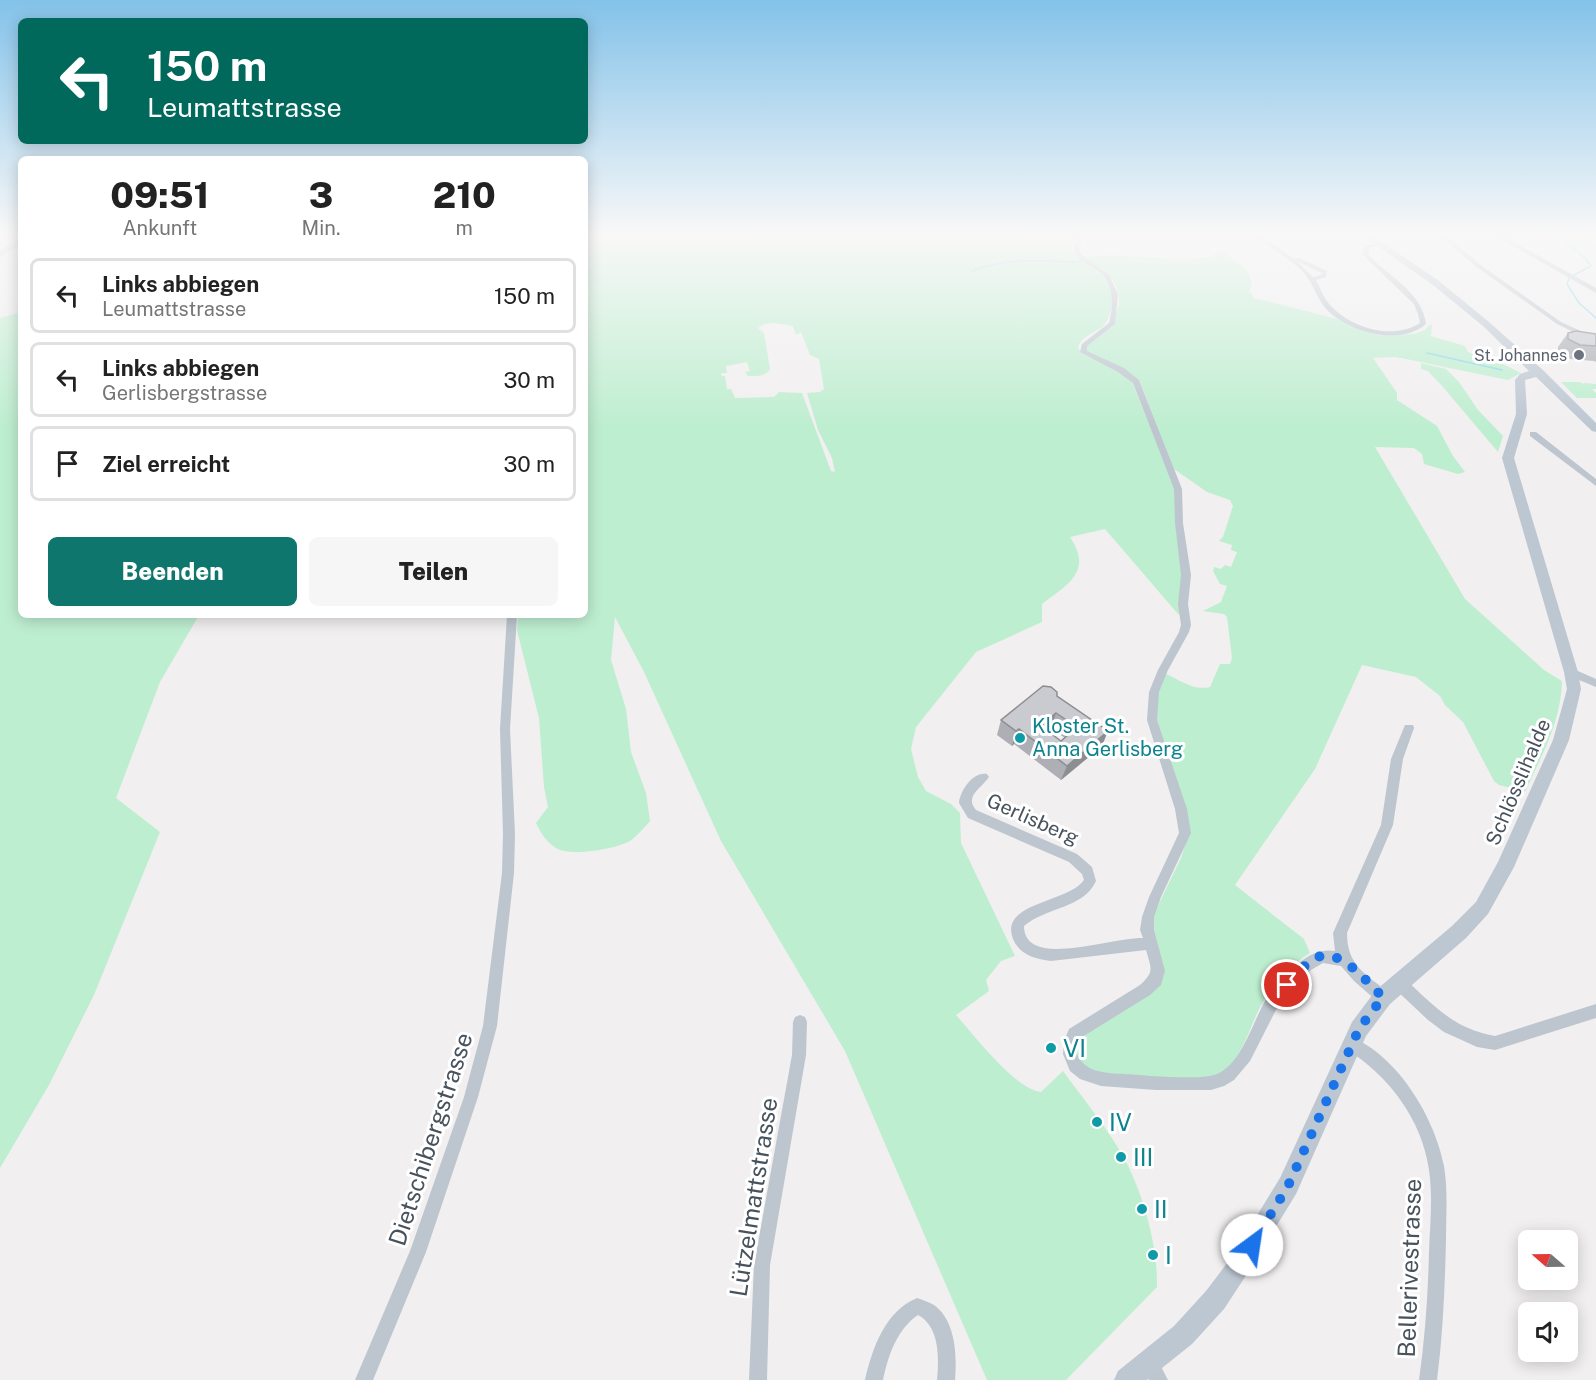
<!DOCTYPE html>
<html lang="de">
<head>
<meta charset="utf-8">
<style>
  :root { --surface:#fff; --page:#f6f6f6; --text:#222; --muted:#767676; --line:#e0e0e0; --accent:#0f766e }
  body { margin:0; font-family:"Public Sans",sans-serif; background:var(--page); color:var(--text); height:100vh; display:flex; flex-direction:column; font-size:22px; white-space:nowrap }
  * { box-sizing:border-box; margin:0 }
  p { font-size:20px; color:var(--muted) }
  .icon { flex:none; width:33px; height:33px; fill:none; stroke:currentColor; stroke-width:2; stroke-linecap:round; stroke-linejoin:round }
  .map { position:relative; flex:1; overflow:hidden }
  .panel { position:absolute; left:18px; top:156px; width:570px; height:462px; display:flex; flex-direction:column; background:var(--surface); border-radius:9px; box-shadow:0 3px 15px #0003 }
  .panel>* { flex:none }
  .guide { position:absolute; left:18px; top:18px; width:570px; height:126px; border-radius:9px; box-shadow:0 3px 15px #0003; background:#00695c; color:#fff; overflow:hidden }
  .needle { width:39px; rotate:290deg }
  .buttons { position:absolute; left:1518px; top:1230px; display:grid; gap:12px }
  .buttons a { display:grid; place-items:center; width:60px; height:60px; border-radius:9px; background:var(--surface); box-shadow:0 3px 15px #0003; font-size:30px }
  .pin { position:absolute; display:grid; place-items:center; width:51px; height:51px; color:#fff; margin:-26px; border:3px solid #fff; border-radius:50%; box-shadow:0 2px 6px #0007 }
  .me { position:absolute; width:66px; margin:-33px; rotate:31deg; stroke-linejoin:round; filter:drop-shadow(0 0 4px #0008) }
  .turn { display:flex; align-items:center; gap:21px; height:126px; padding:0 30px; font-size:27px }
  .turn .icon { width:78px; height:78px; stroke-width:2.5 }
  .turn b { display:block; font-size:42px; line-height:51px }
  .eta { display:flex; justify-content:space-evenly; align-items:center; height:102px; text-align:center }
  .eta b { font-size:36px; font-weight:800; line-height:42px }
  .primary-button { display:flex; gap:12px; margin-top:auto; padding:12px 30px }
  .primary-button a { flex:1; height:69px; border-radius:9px; background:var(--accent); color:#fff; font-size:24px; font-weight:800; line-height:69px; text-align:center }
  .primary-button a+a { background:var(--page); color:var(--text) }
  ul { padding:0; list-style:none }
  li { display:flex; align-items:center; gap:18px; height:75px; margin:0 12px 9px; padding:0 18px; border:3px solid var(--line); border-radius:9px }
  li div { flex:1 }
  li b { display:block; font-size:22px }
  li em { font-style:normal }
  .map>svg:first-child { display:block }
</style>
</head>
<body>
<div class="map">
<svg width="1596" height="1380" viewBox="0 0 1596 1380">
  <rect width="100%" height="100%" fill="#f1efef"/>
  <path fill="#beeed0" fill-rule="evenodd" d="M585,233H1079L1072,248L1074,254C1084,261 1097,266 1105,276C1115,289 1115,315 1102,327C1094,333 1080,337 1078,348L1082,353L1122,372L1131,379L1176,492L1181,549L1182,615L1178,614L1105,529L1070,537C1093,572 1068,584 1042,604V622L976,652L916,727L911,749L918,777L926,791L951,804L960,813L961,843L1015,956L1001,961L986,980L989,991L956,1015C973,1034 1016,1090 1041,1092L1063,1071C1081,1096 1101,1120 1117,1146C1141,1184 1158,1243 1157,1287L1066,1380H987L845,1051L721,841L644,672L615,617L611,660L626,709L631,752L646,793L650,821C644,828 637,836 630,841C616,849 570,857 556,848C546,842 541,833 536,823L548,807L544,787L539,718L517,630L518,615H585ZM774,323L793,326L796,335L801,332L810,355L819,359L824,389L820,392L807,393L818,430L832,458L835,472L831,471L802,393L779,392L774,397L735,398L731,389H727L725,376H722L721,373H727L726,366L747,362L750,371L745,372L748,376C756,376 765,377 770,369L764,333L758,328L765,324Z
    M1551,233H1596V247H1567Z
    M1223,251L1247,270L1252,284L1249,291L1254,298L1337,319L1353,327L1380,335L1414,334L1425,330L1430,324L1432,325L1431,336L1465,346L1468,352L1501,363L1521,373L1508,380L1396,357L1373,358L1397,393V400L1437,426L1453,456L1465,472L1458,474L1424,464L1422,454L1414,448L1375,447L1465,599L1544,670L1562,681C1561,722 1542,755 1525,792L1499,785L1494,781L1463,722L1445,705L1440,696L1416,677L1362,665L1315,769L1235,885L1304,939L1310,953C1292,964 1274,983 1263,1002C1249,1025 1243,1062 1218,1074C1201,1082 1177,1078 1159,1077C1140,1076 1113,1079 1095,1072C1079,1066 1071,1053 1081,1037L1155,989L1154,914L1181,858L1189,832L1155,715V700L1166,674C1180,680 1193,691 1210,687L1220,664H1230L1232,658L1227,617L1224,614L1203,611L1221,602L1227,586L1220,584L1213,571L1214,567L1221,569L1225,565L1231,567L1237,552L1231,550L1232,545L1219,541L1223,537L1233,506L1230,500L1207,492L1174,469L1140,382L1130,373L1086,352V345C1114,324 1136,299 1102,269C1096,264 1088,262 1082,257C1096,256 1111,255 1125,256C1158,256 1192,267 1223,251Z
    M21,312V615H199L160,682L116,798L160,832L94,995L49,1085L0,1168V318Z
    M1421,363L1446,369L1459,382L1478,410L1503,436L1498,452L1443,387L1428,371L1421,369Z
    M1561,382H1580L1586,386L1583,383L1596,384V389H1592L1596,393V398H1577Z"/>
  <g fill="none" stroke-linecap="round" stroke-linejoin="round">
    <path stroke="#8bd8eb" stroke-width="1.5" d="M1554,233L1585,258L1591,266L1574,275
      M972,271C1010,257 1040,261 1080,262
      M1569,278L1567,284L1579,303L1596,318
      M1427,353L1502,370"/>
    <path fill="#bdc6ce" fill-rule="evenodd" d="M1080,233H1086L1079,247L1081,254L1109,275L1118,294L1115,324L1087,346V351L1124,368L1139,380L1182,489L1183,523L1191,575L1188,604L1191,625L1189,632L1168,670L1159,692L1157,720L1187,809L1191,833L1161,897L1154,917V930L1165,971L1161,985L1150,995L1079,1039L1077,1054C1085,1073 1106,1073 1125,1074C1143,1075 1201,1081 1217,1074C1243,1063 1254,1017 1269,994C1275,986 1283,978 1291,971C1303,958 1317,948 1335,951L1333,933L1381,825L1391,759L1405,725H1413L1414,728L1403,759L1393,825L1347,933C1347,965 1365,974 1388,992L1390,997L1388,1002L1383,1004L1378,1002L1354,981L1341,966L1323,963L1311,970L1281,1000L1250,1061L1234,1080L1224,1086L1211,1090H1156L1101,1086L1080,1079L1070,1071L1063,1054L1064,1041L1069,1029L1140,985C1155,972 1151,968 1146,950L1051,961C1035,959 1020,955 1013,939C999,902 1068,903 1084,880L1082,874L1069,862L968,818L959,803C960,791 973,771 987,774L989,777C981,789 964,796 976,810L1077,854L1092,867L1096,881C1083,909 1046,907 1024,926C1024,934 1027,941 1035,945C1058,957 1115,938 1143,938L1140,930L1142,917L1149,897L1179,833L1175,809L1147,720L1149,692L1158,670L1179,632L1181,625L1178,604L1181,575L1175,523L1174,489L1133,383L1118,372L1080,352L1082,344L1109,323C1113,308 1114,289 1104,276C1094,264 1077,265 1073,247Z
      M1251,233H1258L1294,259L1299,258L1327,271L1326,277L1316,280C1321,290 1325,301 1333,308C1354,329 1394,340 1420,323L1418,314L1414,304L1362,254L1365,246L1381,243V245L1370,248L1368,254C1388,277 1422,291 1426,324C1401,346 1351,333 1328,311C1317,300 1314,284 1303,272C1288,257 1268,247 1251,233ZM1298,262L1322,273L1321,275L1313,277Z
      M1436,233H1443L1482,266L1561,322L1596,338V343L1557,324L1478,268Z
      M1490,233H1498L1596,288V293Z
      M1530,432H1536L1596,479V486L1530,436Z
      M507,615H517L510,729L515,834L514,873L497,1026L478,1097L426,1252L373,1380H355L410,1251L464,1097L483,1026L502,873L503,834L500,729Z
      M1571,668L1596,679V687L1567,675L1566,672Z
      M1399,976L1404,978C1433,1005 1454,1029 1495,1036L1596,1004V1018L1495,1050L1477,1047L1444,1032L1428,1020L1394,988L1392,983L1394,978Z
      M800,1015L805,1017L807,1022L806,1055L770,1265L767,1380H749L754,1265L792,1055L793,1022L795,1017Z
      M1351,1037C1398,1056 1435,1118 1444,1166C1448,1190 1446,1215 1446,1239C1445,1286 1443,1333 1437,1380H1419C1425,1338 1428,1295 1429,1252C1430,1225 1433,1197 1429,1170C1422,1119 1388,1075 1346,1049L1344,1044L1346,1039Z
      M917,1298C923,1300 929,1302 934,1305C956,1321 957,1356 955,1380H937C939,1358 940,1327 918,1315C897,1329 888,1356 883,1380H865C872,1349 885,1311 917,1298Z
      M1150,1354L1156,1357L1168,1380H1149L1141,1363L1144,1357Z"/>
    <path fill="#bdc7d2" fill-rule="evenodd" d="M1359,233H1369L1439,281L1489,322L1545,372L1596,423V432L1592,431L1536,377L1525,380L1527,414L1514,458L1578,672L1581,689L1569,740L1514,867L1488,914L1466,938L1390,1004L1366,1036L1296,1194L1247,1274L1224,1309L1192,1344L1147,1380H1114L1118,1371L1174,1326L1206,1291L1231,1258L1280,1178L1352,1022L1376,990L1452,926L1476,902L1498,862L1553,740L1567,689L1564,672L1502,458L1516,414L1515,380L1520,374L1529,371L1483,326L1433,285Z
      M21,238V244L0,257V250Z"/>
  </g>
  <path fill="#adafb4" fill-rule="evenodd" d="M1568,333L1596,334V362L1594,361L1570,359L1558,353V347Z
    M1057,696L1102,746L1061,780L1014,744L1012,746L997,735L1001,720ZM1051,728L1065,738L1061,741L1047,731Z"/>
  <path fill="#8d8e92" d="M1056,713L1051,728L1036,741L1041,726Z
    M1019,729L1014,744L1012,746L1016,731Z
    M1108,731L1102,746L1061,780L1067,766Z"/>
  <path fill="#c9cbd1" stroke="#8d8e92" stroke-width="1.5" fill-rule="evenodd" d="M1576,331L1596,334V346L1580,345L1568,339V333Z
    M1043,686L1051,687L1057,692V696L1108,731L1067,766L1019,729L1016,731L1001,720ZM1056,713L1077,727L1061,741L1041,726Z"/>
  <linearGradient id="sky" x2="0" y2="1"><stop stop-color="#83c2e9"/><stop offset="0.55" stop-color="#f9f8f8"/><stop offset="1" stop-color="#f9f8f8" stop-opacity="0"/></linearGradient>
  <rect width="1596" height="426" fill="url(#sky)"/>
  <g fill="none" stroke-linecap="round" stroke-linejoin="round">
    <path stroke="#1a73e8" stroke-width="10" stroke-dasharray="0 18" d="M1252,1245L1288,1186L1359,1029L1383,997C1367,983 1339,944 1314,959C1304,965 1295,976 1287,985"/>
  </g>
  <circle fill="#6b7280" stroke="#fff" stroke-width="2" cx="1579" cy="355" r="6"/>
  <g fill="#0f9aa8" stroke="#fff" stroke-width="2">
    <circle cx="1020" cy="738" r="6"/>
    <circle cx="1051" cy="1048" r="6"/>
    <circle cx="1097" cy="1122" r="6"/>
    <circle cx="1121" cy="1157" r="6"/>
    <circle cx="1142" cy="1209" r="6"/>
    <circle cx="1153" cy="1255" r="6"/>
  </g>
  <g text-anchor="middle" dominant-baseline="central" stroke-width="6" stroke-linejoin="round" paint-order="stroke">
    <g font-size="16" fill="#5b616d" stroke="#fff" text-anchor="end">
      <text x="1567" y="355">St. Johannes</text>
    </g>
    <g font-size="20" fill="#0d838f" stroke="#fff" text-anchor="start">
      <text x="1032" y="726">Kloster St.<tspan x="1032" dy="23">Anna Gerlisberg</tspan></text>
    </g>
    <g font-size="20" fill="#47525c" stroke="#fff">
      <text transform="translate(1518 782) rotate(-67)">Schlösslihalde</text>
      <text transform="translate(1033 819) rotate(24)">Gerlisberg</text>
    </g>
    <g font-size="24" fill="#0d838f" stroke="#fff" text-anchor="start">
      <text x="1063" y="1048">VI</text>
      <text x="1109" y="1122">IV</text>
      <text x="1133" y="1157">III</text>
      <text x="1154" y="1209">II</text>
      <text x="1165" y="1255">I</text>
    </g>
    <g font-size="24" fill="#47525c" stroke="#fff">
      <text transform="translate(430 1139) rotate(-72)">Dietschibergstrasse</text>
      <text transform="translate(753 1197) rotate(-81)">Lützelmattstrasse</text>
      <text transform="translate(1409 1268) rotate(-88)">Bellerivestrasse</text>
    </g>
  </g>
</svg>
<div class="buttons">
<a><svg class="needle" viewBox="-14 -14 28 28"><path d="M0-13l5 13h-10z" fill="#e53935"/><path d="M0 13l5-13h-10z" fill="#767676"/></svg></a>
<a><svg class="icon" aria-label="sound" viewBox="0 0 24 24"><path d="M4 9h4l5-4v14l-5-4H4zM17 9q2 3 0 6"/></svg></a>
</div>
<div class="pin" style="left:1287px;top:985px;background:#d93025"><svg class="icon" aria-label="arrive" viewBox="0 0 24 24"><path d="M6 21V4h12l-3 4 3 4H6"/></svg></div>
<svg class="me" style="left:1252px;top:1245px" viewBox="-20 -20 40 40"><circle r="19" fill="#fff"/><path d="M0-13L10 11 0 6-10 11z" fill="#1a73e8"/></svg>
<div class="guide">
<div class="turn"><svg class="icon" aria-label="left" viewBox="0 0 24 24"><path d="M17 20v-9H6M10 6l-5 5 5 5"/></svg><div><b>150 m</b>Leumattstrasse</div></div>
</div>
<section class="panel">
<div class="eta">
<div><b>09:51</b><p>Ankunft</p></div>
<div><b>3</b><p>Min.</p></div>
<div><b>210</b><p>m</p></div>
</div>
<ul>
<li><svg class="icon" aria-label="left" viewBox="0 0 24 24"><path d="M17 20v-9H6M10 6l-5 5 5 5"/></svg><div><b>Links abbiegen</b><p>Leumattstrasse</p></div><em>150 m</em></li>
<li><svg class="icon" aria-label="left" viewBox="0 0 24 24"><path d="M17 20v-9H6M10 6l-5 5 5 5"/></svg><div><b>Links abbiegen</b><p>Gerlisbergstrasse</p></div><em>30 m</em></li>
<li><svg class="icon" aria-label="arrive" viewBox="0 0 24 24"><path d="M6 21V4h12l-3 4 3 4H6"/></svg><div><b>Ziel erreicht</b></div><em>30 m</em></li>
</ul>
<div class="primary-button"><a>Beenden</a><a>Teilen</a></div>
</section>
</div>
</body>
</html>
